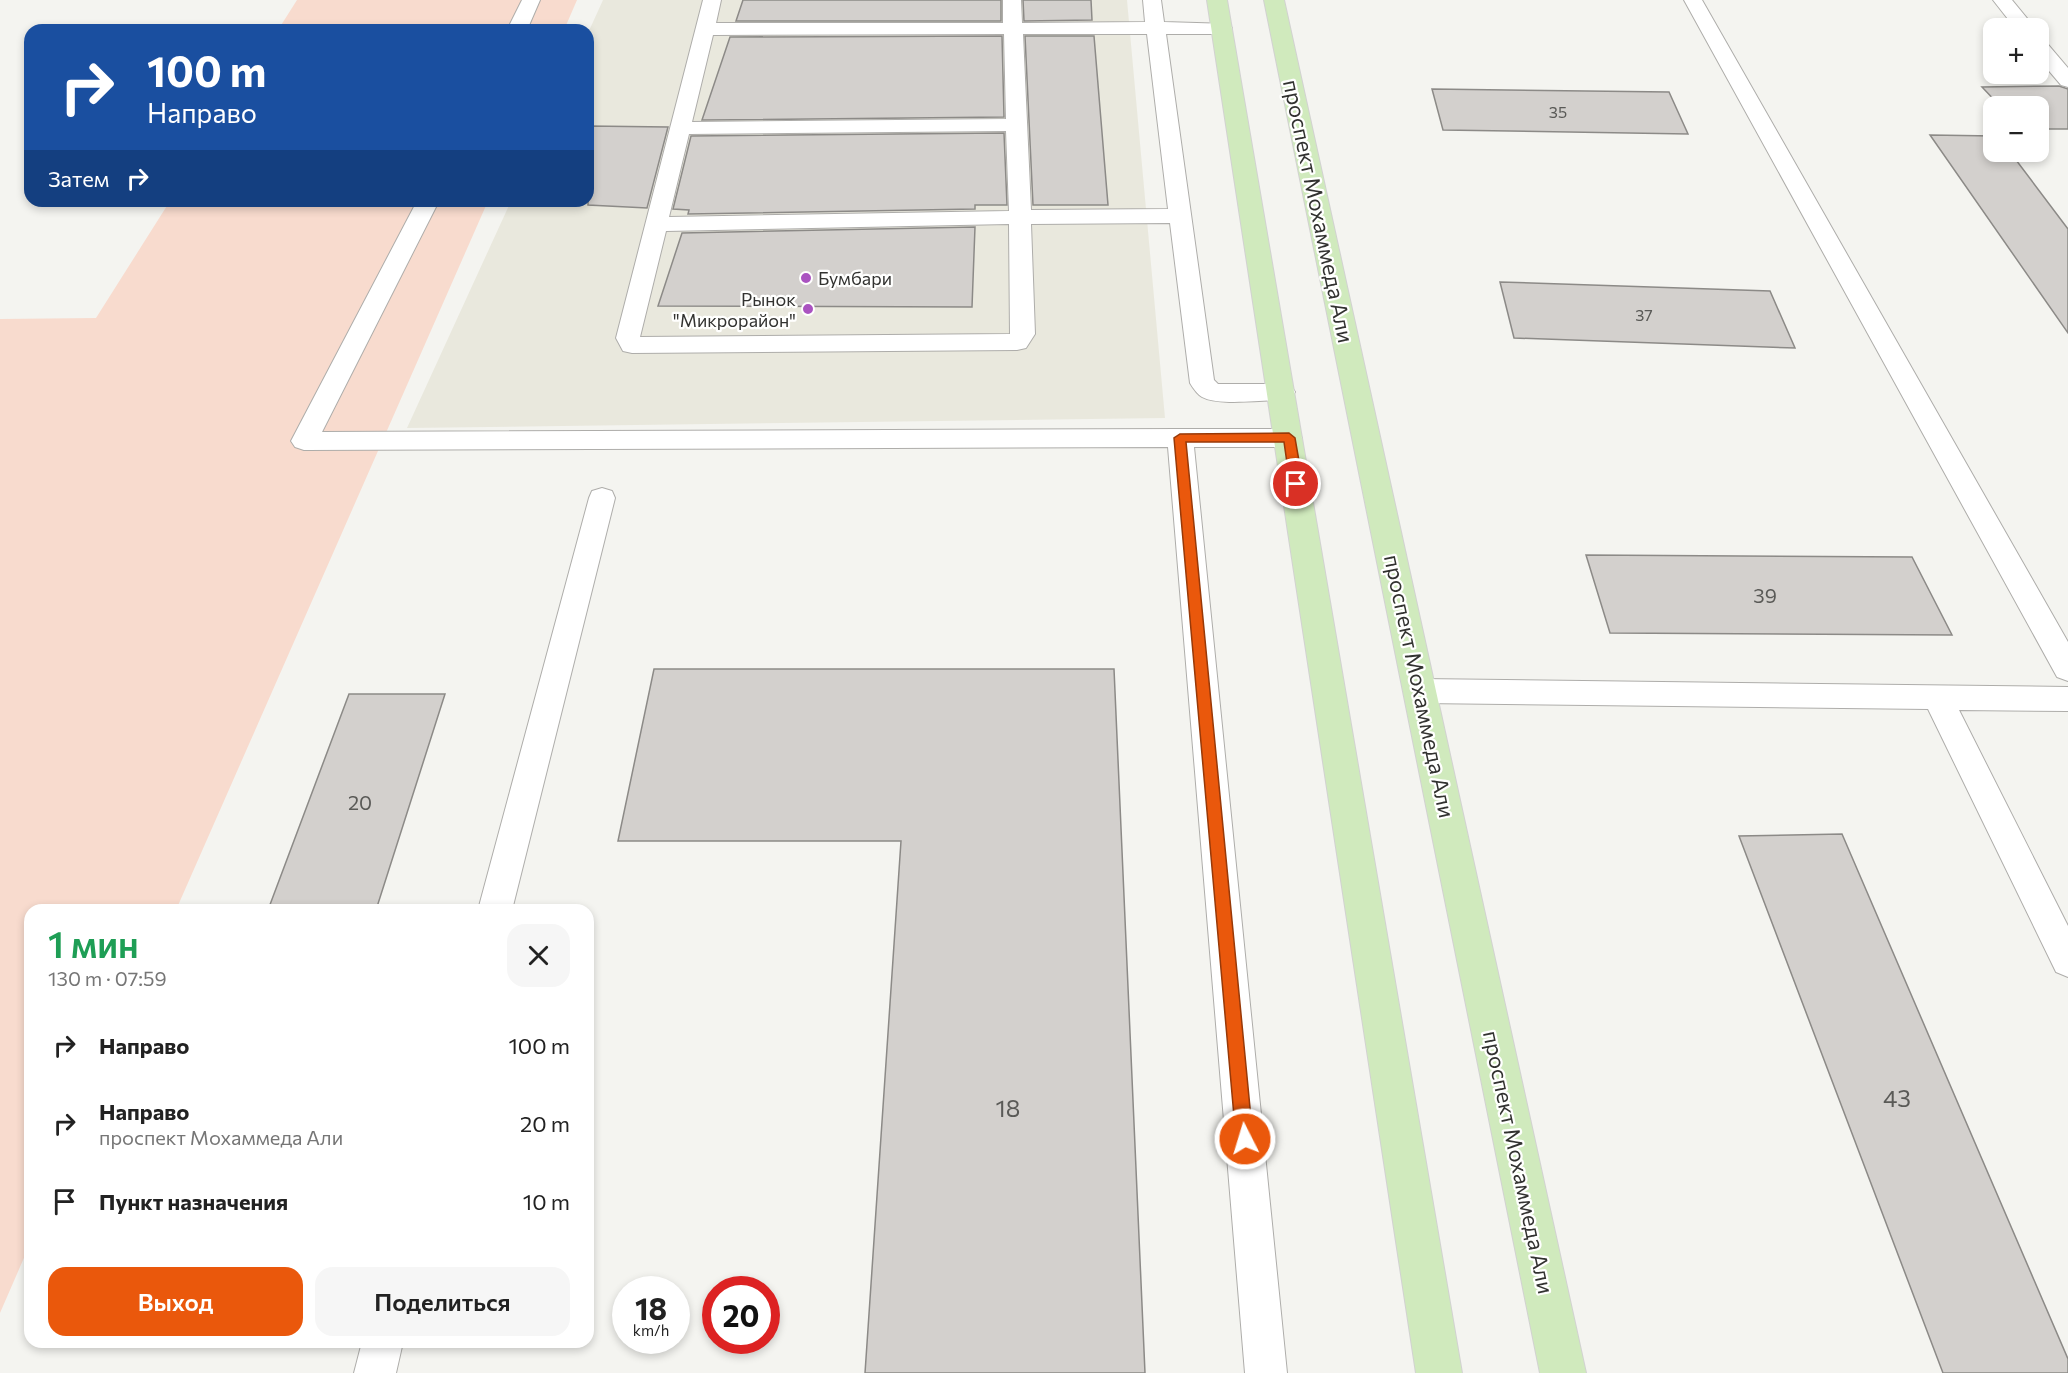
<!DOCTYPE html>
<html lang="ru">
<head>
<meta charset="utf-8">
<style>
  :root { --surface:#fff; --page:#f6f6f6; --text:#222; --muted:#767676; --accent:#ea580c }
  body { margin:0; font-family:Commissioner,sans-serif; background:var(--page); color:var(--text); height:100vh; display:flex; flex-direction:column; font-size:22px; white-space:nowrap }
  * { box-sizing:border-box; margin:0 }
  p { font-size:20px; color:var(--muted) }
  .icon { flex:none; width:33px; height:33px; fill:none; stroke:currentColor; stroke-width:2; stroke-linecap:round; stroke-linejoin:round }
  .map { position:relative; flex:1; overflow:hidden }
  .panel { position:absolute; left:24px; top:904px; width:570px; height:444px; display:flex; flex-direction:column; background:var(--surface); border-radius:18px; box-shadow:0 3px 9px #0003 }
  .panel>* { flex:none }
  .banner { position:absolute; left:24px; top:24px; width:570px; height:183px; border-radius:18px; box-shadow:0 3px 9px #0003; background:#1a4fa0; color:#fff; overflow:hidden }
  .tools { position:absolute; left:1983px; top:18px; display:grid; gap:12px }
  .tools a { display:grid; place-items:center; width:66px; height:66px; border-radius:12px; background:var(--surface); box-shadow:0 3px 9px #0003; font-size:30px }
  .speed { position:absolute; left:612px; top:1276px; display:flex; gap:12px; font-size:30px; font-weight:700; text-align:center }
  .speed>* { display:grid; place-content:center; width:78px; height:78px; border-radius:50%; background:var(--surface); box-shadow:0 3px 9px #0003; line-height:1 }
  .speed small { font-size:15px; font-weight:400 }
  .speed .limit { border:9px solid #d22; background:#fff; color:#111 }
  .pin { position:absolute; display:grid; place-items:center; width:51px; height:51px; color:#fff; margin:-26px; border:3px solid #fff; border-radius:50%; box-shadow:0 2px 6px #0007 }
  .me { position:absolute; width:66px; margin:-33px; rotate:355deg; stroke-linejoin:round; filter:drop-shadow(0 0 4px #0008) }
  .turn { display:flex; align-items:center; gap:21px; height:126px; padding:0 24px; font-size:27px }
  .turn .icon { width:78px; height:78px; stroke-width:2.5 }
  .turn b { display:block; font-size:42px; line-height:51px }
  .then { display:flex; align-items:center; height:57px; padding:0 24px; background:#0003; gap:12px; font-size:22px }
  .round { display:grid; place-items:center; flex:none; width:63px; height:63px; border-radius:18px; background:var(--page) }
  .summary { display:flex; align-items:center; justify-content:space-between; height:102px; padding:0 24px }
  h1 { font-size:36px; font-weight:600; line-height:45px; color:#1e9e55 }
  .cta { display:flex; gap:12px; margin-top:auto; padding:12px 24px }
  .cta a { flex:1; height:69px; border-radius:18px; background:var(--accent); color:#fff; font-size:24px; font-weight:600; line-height:69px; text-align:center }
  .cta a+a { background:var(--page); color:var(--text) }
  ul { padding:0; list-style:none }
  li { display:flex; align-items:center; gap:18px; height:78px; padding:0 24px }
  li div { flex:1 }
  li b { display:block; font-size:22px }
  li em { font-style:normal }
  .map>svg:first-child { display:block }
</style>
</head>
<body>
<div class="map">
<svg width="2068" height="1373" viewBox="0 0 2068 1373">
  <rect width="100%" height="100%" fill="#f4f4f0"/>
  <path fill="#e9e8dd" d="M603,0H1127L1165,418L407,428L511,201H588V33Z"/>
  <path fill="#f8dbce" d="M297,0H577L564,30H278Z
    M170,201H488L176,910H30V1244L0,1313V319L96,318Z"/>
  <path fill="#d3d0cd" stroke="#8c8a87" stroke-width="1.5" d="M743,0H1001V21H736Z
    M1023,0H1091L1092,20L1024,21Z
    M1002,36L1004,117L702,120L730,37Z
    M1025,36H1094L1108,205H1033Z
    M2059,86L2068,89V129H2038V106H2000L1982,87Z
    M1432,89L1669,92L1688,134L1443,130Z
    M588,126L668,127L647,208L588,205Z
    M1004,133L1007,205H975V209L688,214L689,210L673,209L691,136Z
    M1930,135L1994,136V152H2010L2068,229V333Z
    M975,227L972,307L658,306L682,233Z
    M1500,282L1770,291L1795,348L1514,338Z
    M1586,555L1912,557L1952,635L1610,633Z
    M654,669H1114L1145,1373H865L901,841H618Z
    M349,694H445L376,910H268Z
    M1842,834L2068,1359V1373H1943L1739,836Z"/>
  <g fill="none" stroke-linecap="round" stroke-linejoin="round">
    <defs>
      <path id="service" d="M522,0H540L527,30H507Z
        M703,0H721L716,23H1003V0H1021L1022,23L1145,22L1143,0H1161L1164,22L1229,24L1232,28L1229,32L1222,34H1166L1214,380L1218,384H1282L1291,386L1295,392L1291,398L1282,400C1263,400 1218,406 1202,397C1197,394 1193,388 1190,383L1170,223L1031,224L1035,334L1026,348L1017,350L632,353L623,351L616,338ZM1004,34L1006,119L692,122L713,35ZM1023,34H1147L1168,209L1031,210ZM1006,131L1009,211L669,217L689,134ZM1009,224L1010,334L640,337L666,231Z
        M1684,0H1702L2068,642V681L2057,677Z
        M1993,0H2012L2035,28H2015Z
        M2038,39L2045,41L2068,68V87L2061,85L2038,58Z
        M417,201H439L322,432L1180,429H1289L1298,432L1302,438L1298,444L1289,447H1194L1287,1373H1245L1168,447L304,450L295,447L291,441Z
        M602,488L612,491L615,498L512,910H478L589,498L592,491Z
        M1421,679L2068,687V711L1959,710L2068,926V977L2056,972L1928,709L1421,703L1410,700L1406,691L1410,682Z
        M362,1342H403L396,1373H354Z"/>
      <path id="primary" d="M1207,0H1227L1462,1373H1416Z
        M1264,0H1284L1586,1373H1540Z"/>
    </defs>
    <use href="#service" stroke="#aeadaa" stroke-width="2"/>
    <use href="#primary" stroke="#d2d2d1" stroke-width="2"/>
    <use href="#service" fill="#fff" fill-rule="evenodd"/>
    <use href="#primary" fill="#d0eabd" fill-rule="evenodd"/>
  </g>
  <path fill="#ea580c" stroke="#983908" stroke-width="1.5" d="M1289,433L1295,438L1303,484L1296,489L1290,484L1284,442H1186L1253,1139L1251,1145L1245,1148L1239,1145L1236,1139L1174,438L1180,434Z"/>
  <g fill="#aa53c0" stroke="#fffffe" stroke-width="2">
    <circle cx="806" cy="278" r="6"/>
    <circle cx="808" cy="309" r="6"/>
  </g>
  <g text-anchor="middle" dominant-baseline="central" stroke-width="4.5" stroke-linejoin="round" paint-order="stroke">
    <g font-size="16" fill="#5a5a57">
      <text x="1558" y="111">35</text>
      <text x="1644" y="314">37</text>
    </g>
    <g font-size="18" fill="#323230" stroke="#fffffe" text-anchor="start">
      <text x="818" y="278">Бумбари</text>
      <text x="796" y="299" text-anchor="end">Рынок<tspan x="796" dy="21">"Микрорайон"</tspan></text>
    </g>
    <g font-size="20" fill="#5a5a57">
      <text x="1765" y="595">39</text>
      <text x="360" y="802">20</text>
    </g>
    <g font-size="22" fill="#323230" stroke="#fffffe">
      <text transform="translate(1319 211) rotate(78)">проспект Мохаммеда Али</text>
      <text transform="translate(1420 686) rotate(78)">проспект Мохаммеда Али</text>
      <text transform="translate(1519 1162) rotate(78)">проспект Мохаммеда Али</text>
    </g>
    <g font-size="24" fill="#5a5a57">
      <text x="1897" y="1097">43</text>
      <text x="1008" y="1107">18</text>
    </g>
  </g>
</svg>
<div class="tools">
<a>+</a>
<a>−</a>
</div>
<div class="speed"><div>18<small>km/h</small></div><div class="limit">20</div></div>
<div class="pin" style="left:1296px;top:484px;background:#d93025"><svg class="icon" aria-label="arrive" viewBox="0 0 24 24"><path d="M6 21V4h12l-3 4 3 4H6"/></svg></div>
<svg class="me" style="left:1245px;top:1139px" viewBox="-20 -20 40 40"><circle r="17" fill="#ea580c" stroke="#fff" stroke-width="3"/><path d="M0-11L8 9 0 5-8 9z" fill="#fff"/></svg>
<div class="banner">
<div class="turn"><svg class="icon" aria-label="right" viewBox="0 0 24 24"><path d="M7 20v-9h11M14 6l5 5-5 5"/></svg><div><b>100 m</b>Направо</div></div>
<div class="then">Затем<svg class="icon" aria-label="right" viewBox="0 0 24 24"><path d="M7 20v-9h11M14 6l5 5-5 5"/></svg></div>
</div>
<section class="panel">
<div class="summary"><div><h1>1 мин</h1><p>130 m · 07:59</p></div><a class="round"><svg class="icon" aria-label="close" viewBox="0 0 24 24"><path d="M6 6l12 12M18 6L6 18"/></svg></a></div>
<ul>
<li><svg class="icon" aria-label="right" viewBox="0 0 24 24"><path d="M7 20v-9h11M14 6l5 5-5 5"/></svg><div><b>Направо</b></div><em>100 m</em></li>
<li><svg class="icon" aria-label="right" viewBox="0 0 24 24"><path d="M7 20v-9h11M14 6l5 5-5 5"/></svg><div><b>Направо</b><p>проспект Мохаммеда Али</p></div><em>20 m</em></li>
<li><svg class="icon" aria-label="arrive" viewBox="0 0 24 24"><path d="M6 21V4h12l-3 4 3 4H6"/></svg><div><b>Пункт назначения</b></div><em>10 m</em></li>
</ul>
<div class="cta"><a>Выход</a><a>Поделиться</a></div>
</section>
</div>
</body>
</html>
